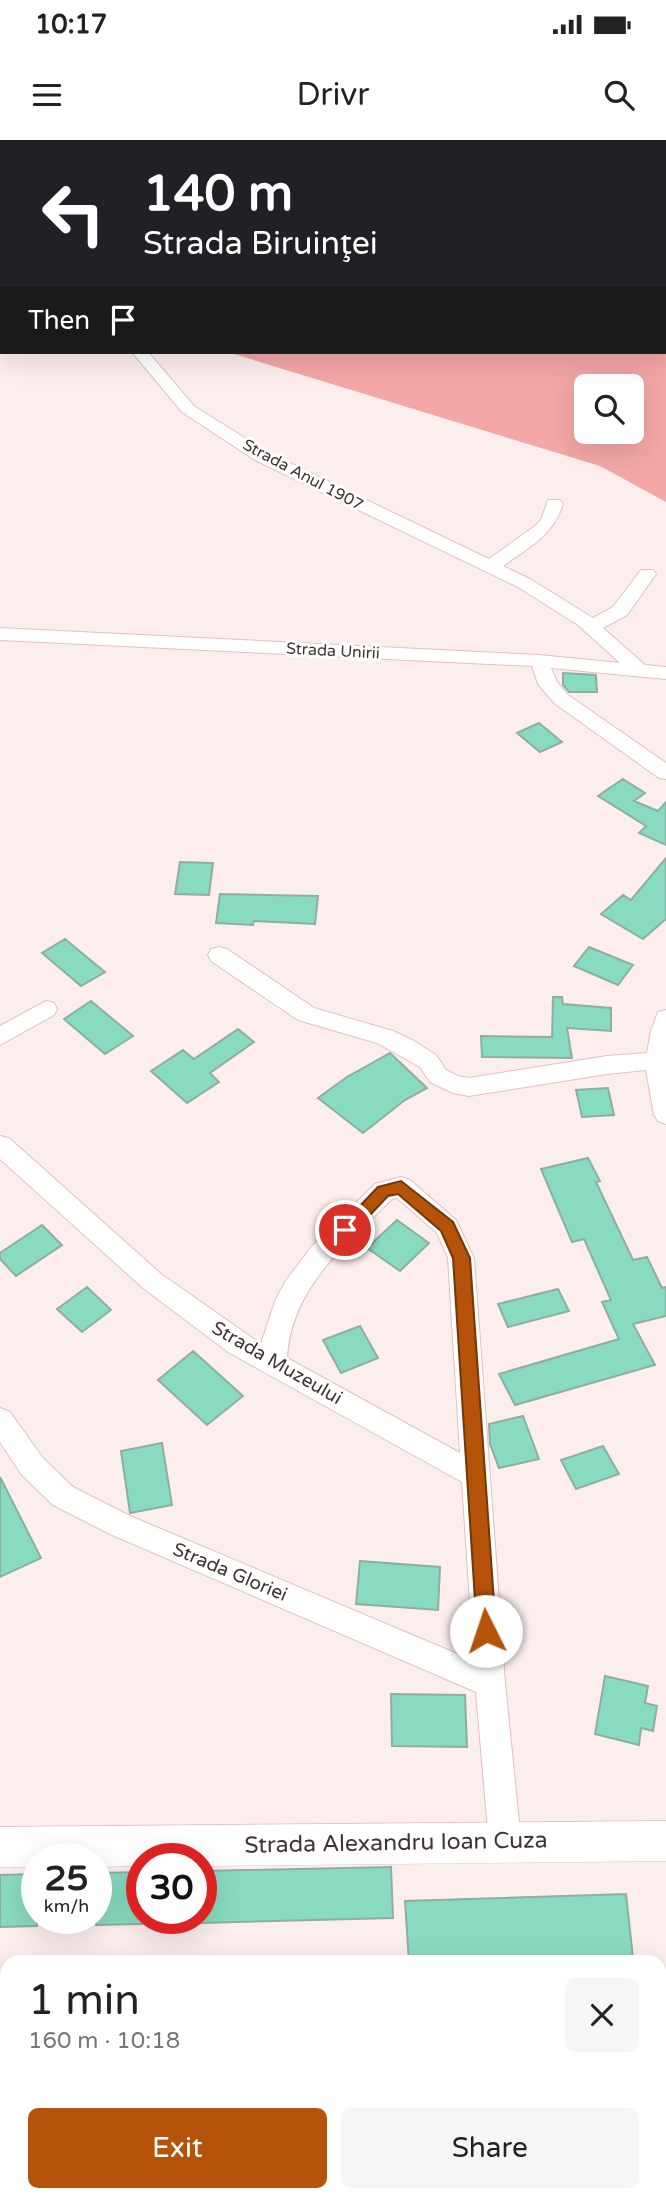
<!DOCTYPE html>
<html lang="en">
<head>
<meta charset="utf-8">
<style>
  :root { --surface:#fff; --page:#f6f6f6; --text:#222; --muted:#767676; --accent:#b45309 }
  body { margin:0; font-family:"Varela Round",sans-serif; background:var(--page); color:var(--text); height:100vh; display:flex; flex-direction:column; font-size:26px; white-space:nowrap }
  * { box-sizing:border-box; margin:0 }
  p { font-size:23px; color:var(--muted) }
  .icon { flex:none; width:38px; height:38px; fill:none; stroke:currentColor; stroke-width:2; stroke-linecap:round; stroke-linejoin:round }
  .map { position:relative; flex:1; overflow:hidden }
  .details { position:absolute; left:0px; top:1815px; width:667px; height:247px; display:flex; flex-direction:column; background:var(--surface); border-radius:21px 21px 0 0; box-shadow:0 7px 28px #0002 }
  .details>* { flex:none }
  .guide { position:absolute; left:0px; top:0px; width:667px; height:214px; box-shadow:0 7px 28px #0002; background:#202124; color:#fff; overflow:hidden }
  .fabs { position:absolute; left:574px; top:234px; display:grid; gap:14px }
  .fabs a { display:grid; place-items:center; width:70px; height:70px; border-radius:10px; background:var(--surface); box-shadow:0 7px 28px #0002; font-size:35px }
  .speed { position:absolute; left:21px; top:1703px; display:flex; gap:14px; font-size:35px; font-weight:700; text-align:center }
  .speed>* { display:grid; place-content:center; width:91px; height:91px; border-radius:50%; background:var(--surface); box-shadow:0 7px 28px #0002; line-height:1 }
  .speed small { font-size:18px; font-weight:400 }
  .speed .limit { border:10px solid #d22; background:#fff; color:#111 }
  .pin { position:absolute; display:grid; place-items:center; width:60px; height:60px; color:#fff; margin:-30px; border:4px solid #fff; border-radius:50%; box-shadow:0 2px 7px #0007 }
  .me { position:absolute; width:77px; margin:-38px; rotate:356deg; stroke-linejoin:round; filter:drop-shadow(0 0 5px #0008) }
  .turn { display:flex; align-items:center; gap:24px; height:147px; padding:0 28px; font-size:32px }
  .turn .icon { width:91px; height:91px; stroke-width:2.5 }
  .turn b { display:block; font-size:49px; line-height:60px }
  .then { display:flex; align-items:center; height:66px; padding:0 28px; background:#0003; gap:14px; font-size:26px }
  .round { display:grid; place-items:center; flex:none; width:74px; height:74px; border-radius:10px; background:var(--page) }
  .summary { display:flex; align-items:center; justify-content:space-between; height:119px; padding:0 28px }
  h1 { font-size:42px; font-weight:600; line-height:52px }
  .primary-button { display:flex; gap:14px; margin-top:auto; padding:14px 28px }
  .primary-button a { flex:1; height:80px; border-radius:10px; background:var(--accent); color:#fff; font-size:28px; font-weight:600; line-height:80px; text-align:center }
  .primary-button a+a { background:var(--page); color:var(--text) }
  .status { display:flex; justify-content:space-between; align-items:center; height:49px; padding:0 35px; background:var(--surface); direction:ltr }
  .status svg { height:19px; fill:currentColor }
  header { display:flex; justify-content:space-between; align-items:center; height:91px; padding:0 28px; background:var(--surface); font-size:32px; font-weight:600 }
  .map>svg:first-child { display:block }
</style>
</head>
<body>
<div class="status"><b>10:17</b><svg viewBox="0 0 49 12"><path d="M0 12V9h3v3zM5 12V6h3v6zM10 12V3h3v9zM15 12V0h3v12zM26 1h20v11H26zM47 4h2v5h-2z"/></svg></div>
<header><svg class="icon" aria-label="menu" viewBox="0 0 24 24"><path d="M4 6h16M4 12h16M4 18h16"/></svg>Drivr<svg class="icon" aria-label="search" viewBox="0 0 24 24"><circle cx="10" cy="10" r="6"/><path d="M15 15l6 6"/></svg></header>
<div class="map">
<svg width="666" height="2061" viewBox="0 0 666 2061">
  <rect width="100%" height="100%" fill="#fdeeee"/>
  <path fill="#f3a7a6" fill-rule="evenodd" d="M0,0H666V362L600,326L227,212H665V2H2V159ZM586,247H632V292H586Z"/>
  <path fill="#88dbc0" stroke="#8eaea2" stroke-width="2" d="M563,533L596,535L597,552H569L563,545Z
    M539,583L562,602L540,612L517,593Z
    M623,639L645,653L634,661L658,671L666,662V705L639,693L646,686L598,656Z
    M666,718V779L643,799L601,774L623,755L631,760Z
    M180,722L213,723L209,755L175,754Z
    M220,754L318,756L315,784L254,781L253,785L216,783Z
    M65,799L105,832L81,846L42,813Z
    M589,807L633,825L618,845L574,826Z
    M553,857H562L563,864L611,868V891L567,888L572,918L482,917L481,896L552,897Z
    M91,861L133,896L105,914L64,879Z
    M238,889L254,902L210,933L219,942L187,963L151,931L183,910L194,919Z
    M390,913L427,948L405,960L363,993L318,958L347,937Z
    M608,948L614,975L582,977L576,950Z
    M588,1018L600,1041L596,1042L633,1120L647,1117L662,1148L666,1147V1176L633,1184L655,1225L515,1265L499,1234L619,1199L602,1162L611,1160L584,1099L572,1102L541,1029Z
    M397,1080L429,1103L400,1131L367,1108Z
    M42,1085L62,1105L16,1136L0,1119V1113Z
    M87,1147L111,1170L82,1192L57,1169Z
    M558,1149L569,1171L508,1187L498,1164Z
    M360,1186L378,1218L341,1233L323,1200Z
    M193,1211L243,1256L207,1285L158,1240Z
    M523,1276L539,1319L499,1328L490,1304L489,1284Z
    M162,1303L172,1365L130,1373L121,1311Z
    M603,1306L619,1334L576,1349L561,1320Z
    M0,1337L41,1418L0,1437Z
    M360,1421L440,1427L438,1470L356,1464Z
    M605,1536L648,1546L645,1563L657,1566L653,1591L641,1588L639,1605L595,1594Z
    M391,1554L465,1555L467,1607L392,1606Z
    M391,1727L393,1778L201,1783V1731Z
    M142,1732V1784L96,1785V1733Z
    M37,1734V1786L0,1787V1735Z
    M626,1754L633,1818L409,1822L405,1761Z"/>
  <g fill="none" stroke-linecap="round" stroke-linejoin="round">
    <defs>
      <path id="minor" d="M0,100H2L0,109Z
        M132,212H148L194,266L267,312L489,419L535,386L541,380L548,360H560L563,364C553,396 529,407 503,426L530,439L593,478L613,467L641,430H653L656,434L627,475L603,488L645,525L666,527V539L551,528L557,542L568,555L666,623V639L659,638L554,563L538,544L532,526L0,500V488L539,515L620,523L578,485L518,447L255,320L182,272Z
        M219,807L227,809L314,868L393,891L414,901L436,915L446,930L458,936L469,938L607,916L647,913L651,891L658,872L666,870V984L658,981L654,975L646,930L607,934L469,956L453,953L430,942L420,927L377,903L298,880L211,821L208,815L211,809Z
        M46,861L54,863L57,869L54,875L0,905V886Z
        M0,996L9,998L161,1134L261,1204L275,1161L285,1142L312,1106L375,1044L401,1037L410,1040L456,1080L474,1118L505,1543L521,1702L516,1713L505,1718L494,1713L489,1702L476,1552L110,1394L53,1365L22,1335L0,1302V1268L10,1272L42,1317L73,1347L130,1376L474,1521L462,1342L228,1212L143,1148L0,1019ZM397,1058L437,1093L448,1118L460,1313L287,1218C291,1148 345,1105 392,1059Z
        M574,2054H616L619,2061H577Z"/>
      <path id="major" d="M666,1681V1721L201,1726V1718H142V1726L96,1727V1718H37V1727H0V1687Z"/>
    </defs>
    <use href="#minor" stroke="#e2c0bf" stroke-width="2"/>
    <use href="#major" stroke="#e2c0bf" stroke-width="1"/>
    <use href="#minor" fill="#fff" fill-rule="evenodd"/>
    <use href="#major" fill="#fff" fill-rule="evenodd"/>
  </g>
  <path fill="#b45309" stroke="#753606" stroke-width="2" d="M401,1041L453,1082L470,1118L496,1491L493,1497L486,1500L480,1497L477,1491L453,1118L441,1091L398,1054L388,1056L351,1095H340L337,1090L378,1047Z"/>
  <g text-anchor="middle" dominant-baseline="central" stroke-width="6" stroke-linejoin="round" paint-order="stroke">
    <g font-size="16" fill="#403332" stroke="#fff">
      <text transform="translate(303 335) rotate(28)">Strada Anul 1907</text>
      <text transform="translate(333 511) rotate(3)">Strada Unirii</text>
    </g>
    <g font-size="19" fill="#403332" stroke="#fff">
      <text transform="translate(277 1223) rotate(30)">Strada Muzeului</text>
      <text transform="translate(230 1432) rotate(23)">Strada Gloriei</text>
    </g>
    <g font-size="23" fill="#403332" stroke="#fff">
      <text transform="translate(396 1703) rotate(-1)">Strada Alexandru Ioan Cuza</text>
    </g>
  </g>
</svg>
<div class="fabs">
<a><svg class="icon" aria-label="search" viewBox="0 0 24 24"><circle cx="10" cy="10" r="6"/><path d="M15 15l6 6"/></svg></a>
</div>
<div class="speed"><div>25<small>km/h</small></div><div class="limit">30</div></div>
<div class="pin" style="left:345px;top:1090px;background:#d93025"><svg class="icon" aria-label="arrive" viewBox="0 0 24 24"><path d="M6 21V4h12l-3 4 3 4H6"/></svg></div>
<svg class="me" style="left:486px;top:1491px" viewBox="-20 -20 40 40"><circle r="19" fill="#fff"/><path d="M0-13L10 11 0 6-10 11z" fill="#b45309"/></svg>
<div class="guide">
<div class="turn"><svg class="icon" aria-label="left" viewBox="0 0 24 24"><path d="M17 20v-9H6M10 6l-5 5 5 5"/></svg><div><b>140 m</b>Strada Biruinţei</div></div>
<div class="then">Then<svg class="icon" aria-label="arrive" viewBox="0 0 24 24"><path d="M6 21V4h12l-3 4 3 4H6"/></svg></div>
</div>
<section class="details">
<div class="summary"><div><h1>1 min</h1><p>160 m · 10:18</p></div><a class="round"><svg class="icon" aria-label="close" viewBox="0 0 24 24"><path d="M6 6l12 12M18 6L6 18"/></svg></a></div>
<div class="primary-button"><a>Exit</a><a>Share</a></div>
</section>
</div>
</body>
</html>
